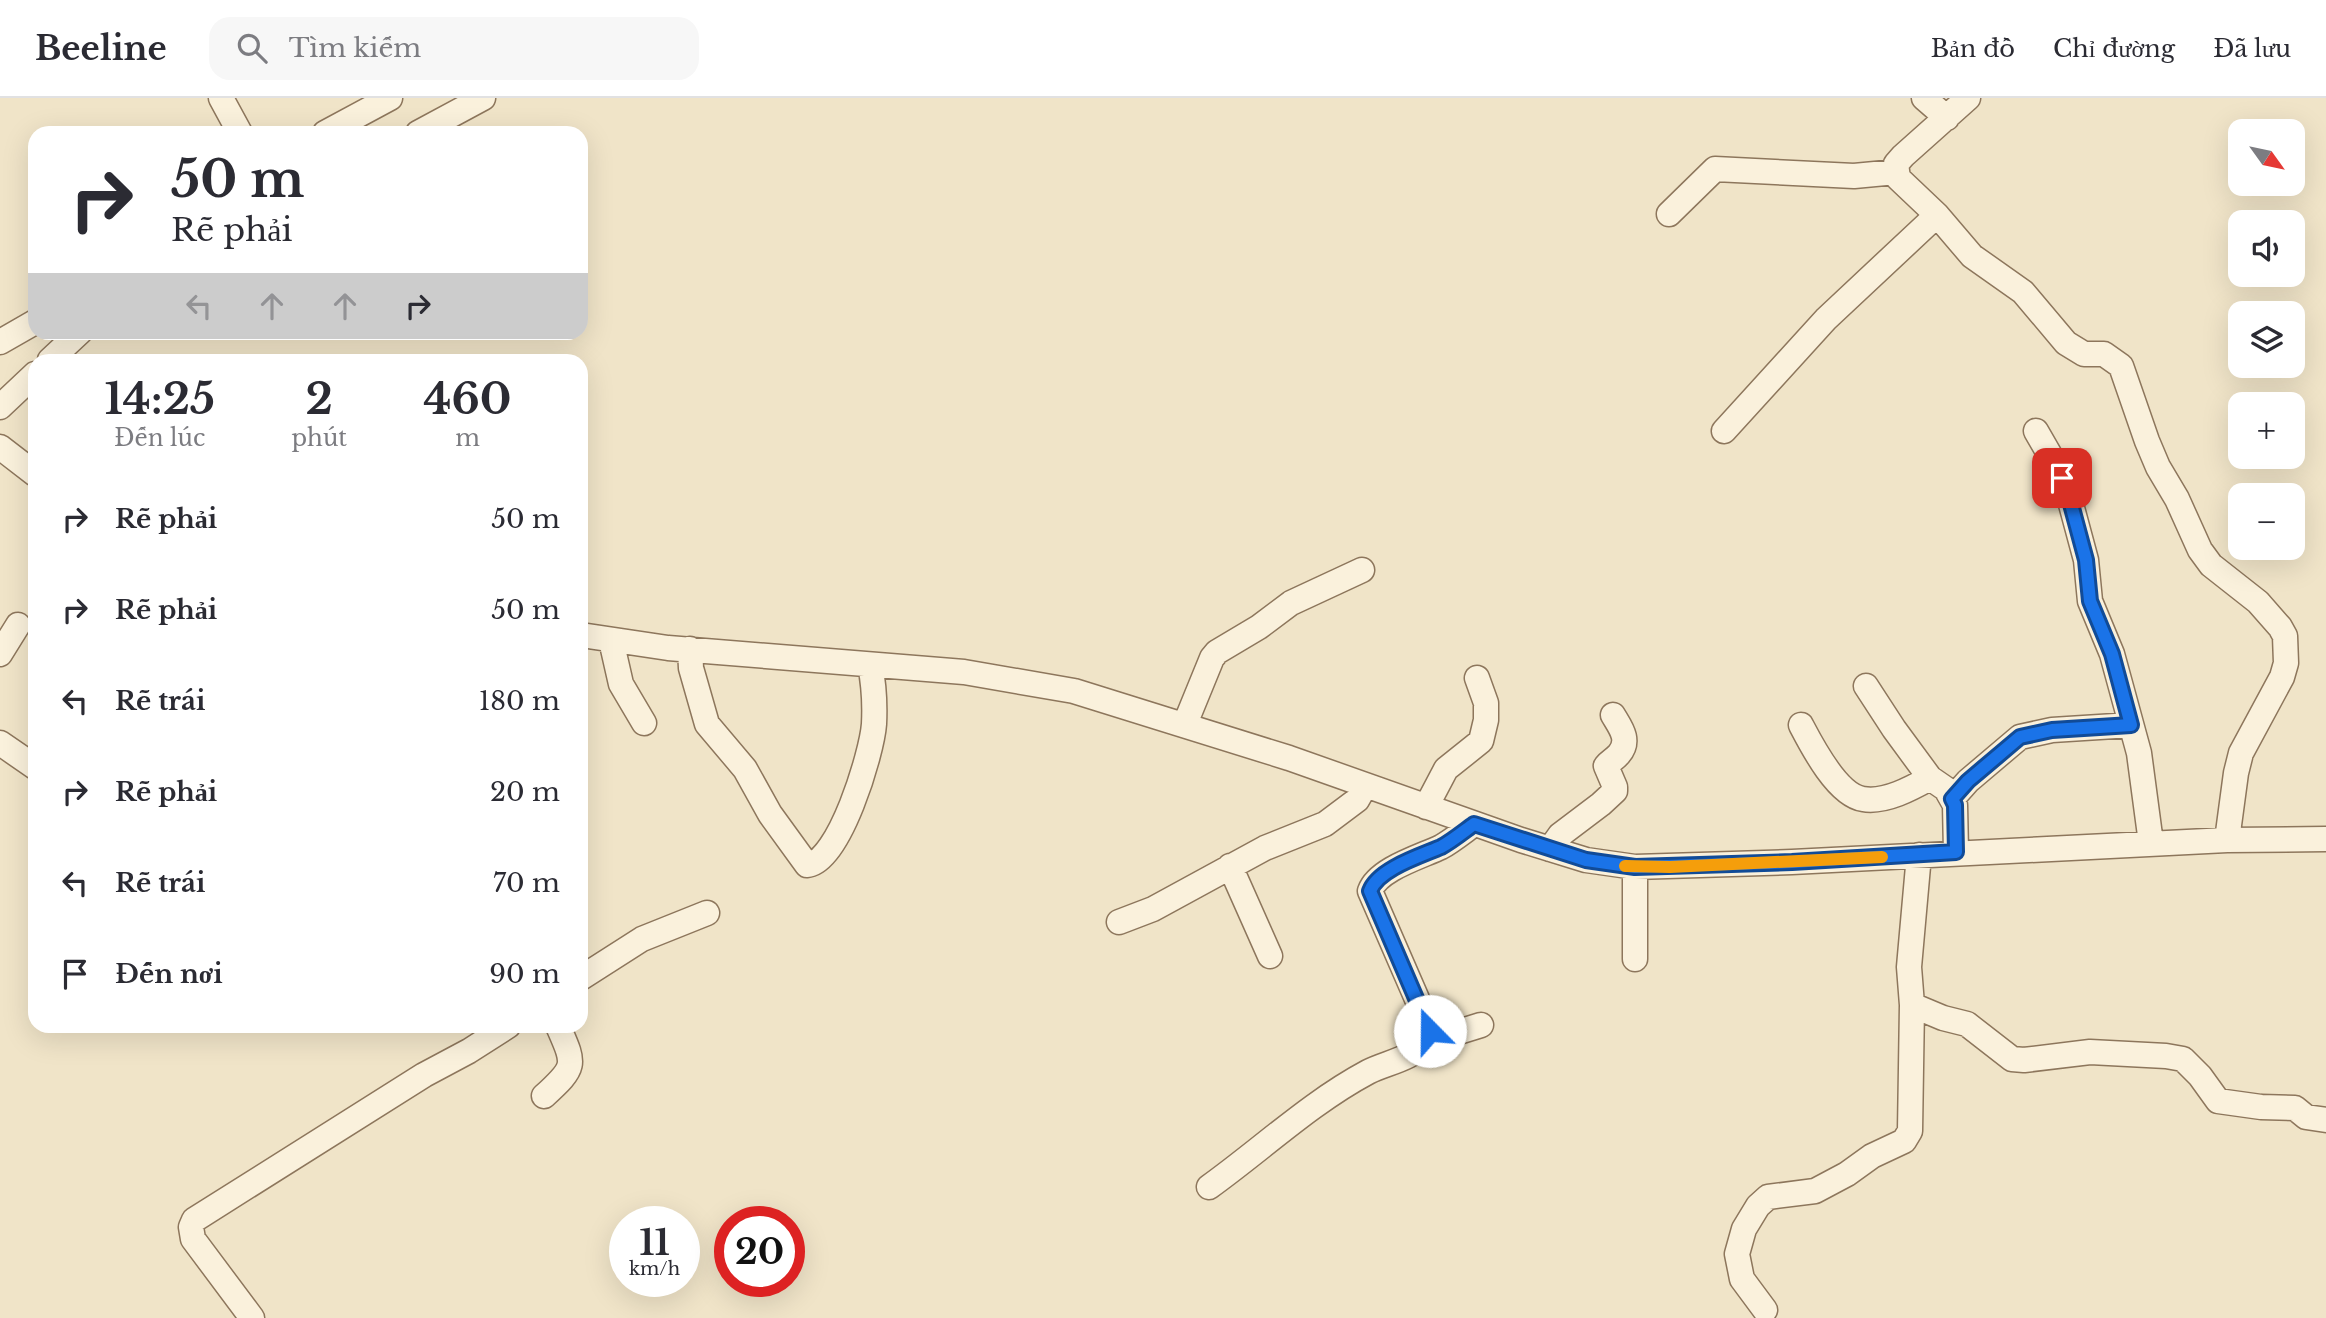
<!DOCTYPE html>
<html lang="vi">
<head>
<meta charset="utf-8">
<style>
  :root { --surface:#fff; --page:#f7f7f7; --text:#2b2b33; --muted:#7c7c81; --line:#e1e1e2 }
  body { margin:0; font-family:"Libre Baskerville",serif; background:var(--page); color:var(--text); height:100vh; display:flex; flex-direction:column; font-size:26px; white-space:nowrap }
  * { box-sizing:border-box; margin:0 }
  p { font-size:23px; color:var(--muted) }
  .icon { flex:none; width:38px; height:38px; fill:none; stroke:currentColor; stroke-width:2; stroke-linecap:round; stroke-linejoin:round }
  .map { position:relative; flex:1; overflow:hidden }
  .side { position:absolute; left:28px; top:256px; width:560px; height:679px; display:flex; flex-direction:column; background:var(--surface); border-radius:21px; box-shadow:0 7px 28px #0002 }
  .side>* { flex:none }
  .guide { position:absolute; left:28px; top:28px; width:560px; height:214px; border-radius:21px; box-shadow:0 7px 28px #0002; background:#fff; color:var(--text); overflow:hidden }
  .needle { width:46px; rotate:123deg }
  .buttons { position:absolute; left:2228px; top:21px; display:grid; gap:14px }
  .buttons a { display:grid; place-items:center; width:77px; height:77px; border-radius:14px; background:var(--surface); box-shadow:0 7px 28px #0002; font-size:35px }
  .speed { position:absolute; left:609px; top:1108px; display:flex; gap:14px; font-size:35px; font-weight:700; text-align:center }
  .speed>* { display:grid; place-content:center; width:91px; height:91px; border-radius:50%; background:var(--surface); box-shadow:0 7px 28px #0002; line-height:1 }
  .speed small { font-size:18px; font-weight:400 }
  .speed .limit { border:10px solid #d22; background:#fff; color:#111 }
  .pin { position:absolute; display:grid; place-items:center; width:60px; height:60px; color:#fff; margin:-30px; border-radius:14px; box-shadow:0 4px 10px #0006 }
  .me { position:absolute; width:77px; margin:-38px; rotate:338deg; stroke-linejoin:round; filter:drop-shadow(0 0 5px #0008) }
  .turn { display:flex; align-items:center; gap:24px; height:147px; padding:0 28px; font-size:32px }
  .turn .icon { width:91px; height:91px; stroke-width:2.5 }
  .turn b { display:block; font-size:49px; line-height:60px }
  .lanes { display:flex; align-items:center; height:66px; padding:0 28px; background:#0003; justify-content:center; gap:35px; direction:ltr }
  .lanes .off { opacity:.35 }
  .eta { display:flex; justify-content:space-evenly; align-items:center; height:119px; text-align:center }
  .eta b { font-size:42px; font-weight:700; line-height:49px }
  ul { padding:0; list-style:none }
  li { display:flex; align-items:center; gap:21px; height:91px; padding:0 28px }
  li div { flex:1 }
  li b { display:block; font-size:26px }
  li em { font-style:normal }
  header { display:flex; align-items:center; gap:42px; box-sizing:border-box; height:98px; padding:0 35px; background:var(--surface); border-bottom:2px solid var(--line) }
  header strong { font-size:33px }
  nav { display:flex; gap:38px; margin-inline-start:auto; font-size:24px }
  .search { width:490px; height:63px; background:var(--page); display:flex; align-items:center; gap:18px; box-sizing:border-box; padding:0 24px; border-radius:21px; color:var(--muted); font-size:26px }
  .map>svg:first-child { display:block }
</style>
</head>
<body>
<header>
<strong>Beeline</strong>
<div class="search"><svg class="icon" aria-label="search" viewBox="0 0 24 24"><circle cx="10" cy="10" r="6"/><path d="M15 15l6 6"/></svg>Tìm kiếm</div>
<nav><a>Bản đồ</a><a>Chỉ đường</a><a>Đã lưu</a></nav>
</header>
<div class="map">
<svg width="2326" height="1220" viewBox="0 0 2326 1220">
  <rect width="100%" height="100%" fill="#f0e4c8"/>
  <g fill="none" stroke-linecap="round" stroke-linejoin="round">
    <defs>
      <path id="minor" d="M221,0L240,35
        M1924,0L1947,20
        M1968,0L1903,58L1896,66L1898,80L1937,117L1972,158L2023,194L2066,245L2084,256H2104L2121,268L2147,343L2158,369L2177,401L2200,452L2211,467L2258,504L2280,529L2285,538L2286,565L2282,579L2241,655L2236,675L2227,742
        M325,35L390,0
        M418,35L483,0
        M1669,116L1715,71L1854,78L1896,74
        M0,244L35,224
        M50,262L80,234
        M0,309L35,276
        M1724,333L1826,221L1937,117
        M2036,333L2055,366L2068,395L2086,462L2090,503L2112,556L2139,655L2151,745
        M0,349L35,376
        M581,537L668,550L964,574L1074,593L1289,660L1521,742L1586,762L1635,769L1792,764L2227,742L2326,741
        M611,542L621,586L644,625
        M690,551L691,570L707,626L745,671L770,716L807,767C839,765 872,655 874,626C875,606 874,587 870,567
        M0,556L18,527
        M1866,588L1894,631L1930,680L1946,691L1955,707L1956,754
        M1185,626L1212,560L1217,554L1259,529L1291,505L1362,472
        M1801,627C1812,648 1837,697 1863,701C1885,705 1912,690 1930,680
        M0,645L35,669
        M1952,701L1968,683L2020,639L2052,632L2131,627
        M1426,709L1446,671L1481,643L1486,622V605L1477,580
        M1550,751L1560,737L1601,706L1615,693V689L1606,668C1610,663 1615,661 1619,656C1631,642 1620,629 1613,617
        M1230,768L1270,858
        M1635,769V861
        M1119,824L1153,811L1265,750L1325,726L1357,702L1365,688
        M581,880L642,841L707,815
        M1912,907L1943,920L1967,926L2012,961L2024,962L2090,954L2166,958L2183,961L2200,978L2218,1003L2261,1009L2295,1010L2306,1019L2326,1022
        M1426,944L1481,927
        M544,998C577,968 575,967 558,928
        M1209,1089C1262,1051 1310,1005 1368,974C1385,965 1413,961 1425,944C1430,937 1429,931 1427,924L1370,793C1378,771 1420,759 1441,749C1452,743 1463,734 1474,726
        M1765,1212L1742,1181L1737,1156L1744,1131L1758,1108L1768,1099L1815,1093L1847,1076L1872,1058L1904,1043L1910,1033L1912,907L1909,869L1919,757
        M252,1220L193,1141L191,1129L194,1122L424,977L469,953L508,928"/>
    </defs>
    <use href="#minor" stroke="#8d765c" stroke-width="27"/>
    <use href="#minor" stroke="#faf1dc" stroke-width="24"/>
  </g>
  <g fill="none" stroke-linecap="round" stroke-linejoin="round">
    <defs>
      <path id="route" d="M1430,933L1370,793C1378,771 1420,758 1441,749C1452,743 1463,734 1474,726L1586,762L1635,769L1792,764L1956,754L1955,707L1952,701L1968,683L2020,639L2052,632L2131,627L2112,556L2090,503L2086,462L2068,395L2062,380"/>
    </defs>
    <use href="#route" stroke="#114b97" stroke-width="18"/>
    <use href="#route" stroke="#1a73e8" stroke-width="12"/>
    <path stroke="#f59e0b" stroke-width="12" d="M1625,768L1670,769L1882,759"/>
  </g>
</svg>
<div class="buttons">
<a><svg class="needle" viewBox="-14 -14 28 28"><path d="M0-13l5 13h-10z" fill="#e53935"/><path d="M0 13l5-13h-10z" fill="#7c7c81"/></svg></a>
<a><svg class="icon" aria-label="sound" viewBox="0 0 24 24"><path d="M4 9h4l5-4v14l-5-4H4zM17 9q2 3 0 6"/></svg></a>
<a><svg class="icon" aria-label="layers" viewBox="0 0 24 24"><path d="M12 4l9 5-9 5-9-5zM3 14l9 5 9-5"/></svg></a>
<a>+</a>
<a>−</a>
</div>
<div class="speed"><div>11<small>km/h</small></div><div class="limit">20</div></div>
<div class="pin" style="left:2062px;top:380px;background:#d93025"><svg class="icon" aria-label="arrive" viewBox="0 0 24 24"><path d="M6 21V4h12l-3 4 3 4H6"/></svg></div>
<svg class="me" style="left:1430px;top:933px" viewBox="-20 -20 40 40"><circle r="19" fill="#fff"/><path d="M0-13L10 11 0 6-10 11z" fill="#1a73e8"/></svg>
<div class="guide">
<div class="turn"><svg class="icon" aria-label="right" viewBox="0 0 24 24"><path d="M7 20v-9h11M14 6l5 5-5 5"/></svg><div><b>50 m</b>Rẽ phải</div></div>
<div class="lanes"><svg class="icon off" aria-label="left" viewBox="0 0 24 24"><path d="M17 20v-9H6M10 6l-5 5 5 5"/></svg><svg class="icon off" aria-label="ahead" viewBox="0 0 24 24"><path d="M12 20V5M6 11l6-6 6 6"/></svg><svg class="icon off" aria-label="ahead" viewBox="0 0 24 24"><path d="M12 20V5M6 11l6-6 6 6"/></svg><svg class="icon" aria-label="right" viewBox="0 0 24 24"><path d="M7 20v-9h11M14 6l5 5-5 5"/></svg></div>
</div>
<section class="side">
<div class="eta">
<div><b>14:25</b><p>Đến lúc</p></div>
<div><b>2</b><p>phút</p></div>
<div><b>460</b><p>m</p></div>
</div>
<ul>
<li><svg class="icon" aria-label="right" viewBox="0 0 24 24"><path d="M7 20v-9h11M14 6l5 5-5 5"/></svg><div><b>Rẽ phải</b></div><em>50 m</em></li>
<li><svg class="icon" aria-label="right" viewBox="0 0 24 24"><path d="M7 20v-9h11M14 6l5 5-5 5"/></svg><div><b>Rẽ phải</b></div><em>50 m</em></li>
<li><svg class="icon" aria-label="left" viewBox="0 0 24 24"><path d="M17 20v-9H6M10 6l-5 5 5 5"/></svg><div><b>Rẽ trái</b></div><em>180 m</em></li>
<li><svg class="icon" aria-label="right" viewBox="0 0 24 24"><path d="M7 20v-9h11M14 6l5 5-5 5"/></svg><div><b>Rẽ phải</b></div><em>20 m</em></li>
<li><svg class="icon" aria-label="left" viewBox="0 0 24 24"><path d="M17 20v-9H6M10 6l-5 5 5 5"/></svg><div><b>Rẽ trái</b></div><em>70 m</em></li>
<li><svg class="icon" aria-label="arrive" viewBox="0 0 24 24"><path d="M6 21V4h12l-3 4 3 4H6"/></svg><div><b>Đến nơi</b></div><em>90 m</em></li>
</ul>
</section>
</div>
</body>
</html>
